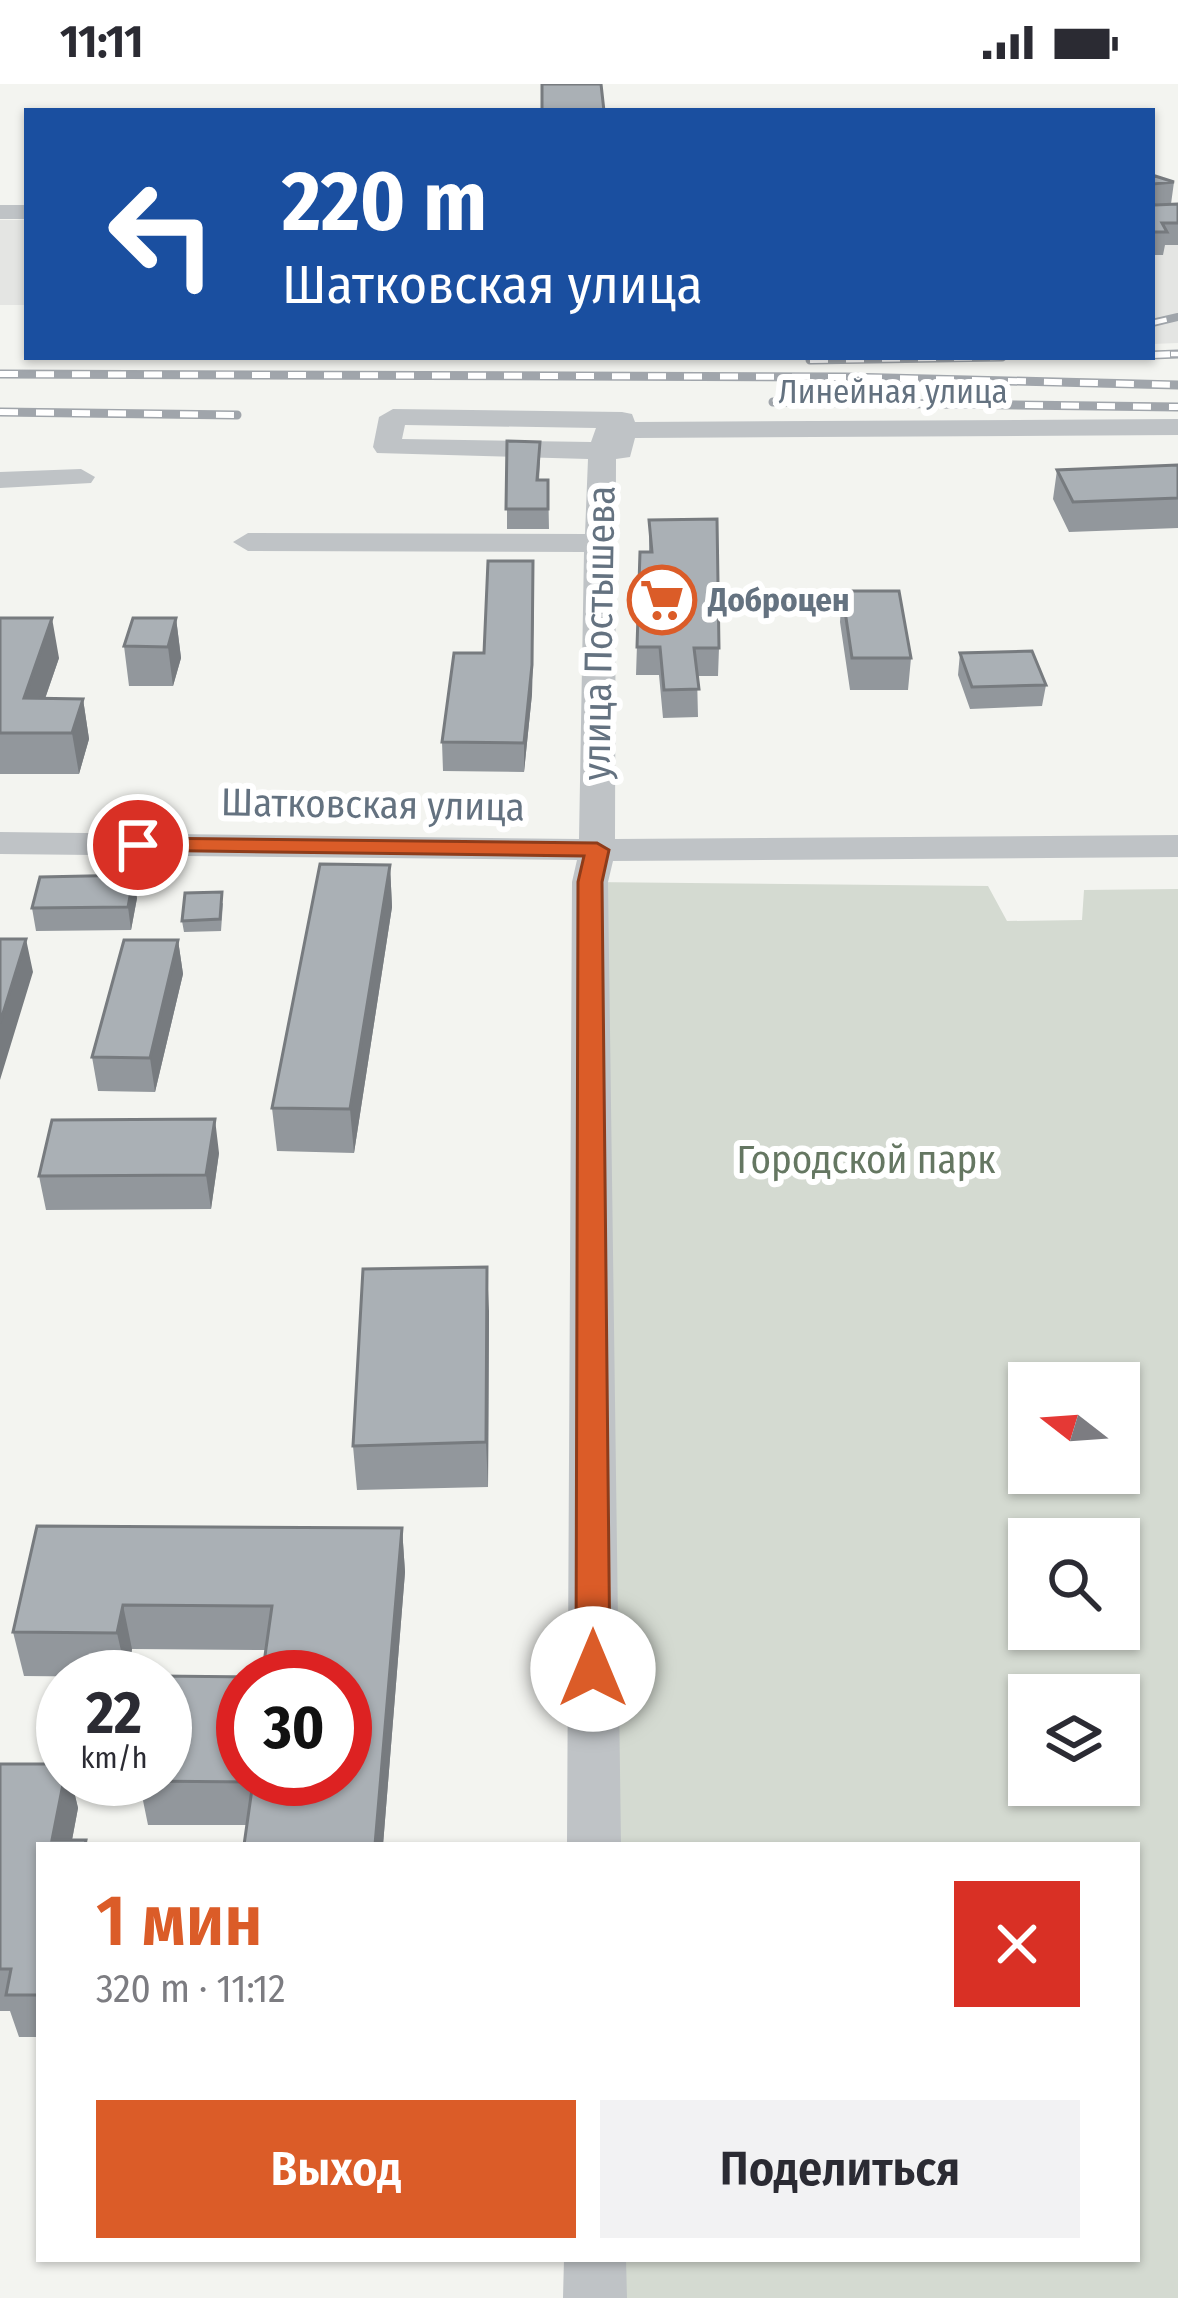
<!DOCTYPE html>
<html lang="ru">
<head>
<meta charset="utf-8">
<style>
  :root { --surface:#fff; --page:#f2f2f3; --text:#2b2b33; --muted:#7c7c81; --accent:#db5c28 }
  body { margin:0; font-family:"Fira Sans Condensed",sans-serif; background:var(--page); color:var(--text); height:100vh; display:flex; flex-direction:column; font-size:45px; white-space:nowrap }
  * { box-sizing:border-box; margin:0 }
  p { font-size:39px; color:var(--muted) }
  .icon { flex:none; width:66px; height:66px; fill:none; stroke:currentColor; stroke-width:2; stroke-linecap:round; stroke-linejoin:round }
  .map { position:relative; flex:1; overflow:hidden }
  .side { position:absolute; left:36px; top:1758px; width:1104px; height:420px; display:flex; flex-direction:column; background:var(--surface); border-radius:0px; box-shadow:0 3px 9px #0004 }
  .side>* { flex:none }
  .top-card { position:absolute; left:24px; top:24px; width:1131px; height:252px; border-radius:0px; box-shadow:0 3px 9px #0004; background:#1a4fa0; color:#fff; overflow:hidden }
  .needle { width:78px; rotate:287deg }
  .controls { position:absolute; left:1008px; top:1278px; display:grid; gap:24px }
  .controls a { display:grid; place-items:center; width:132px; height:132px; border-radius:0px; background:var(--surface); box-shadow:0 3px 9px #0004; font-size:60px }
  .speed { position:absolute; left:36px; top:1566px; display:flex; gap:24px; font-size:60px; font-weight:700; text-align:center }
  .speed>* { display:grid; place-content:center; width:156px; height:156px; border-radius:50%; background:var(--surface); box-shadow:0 3px 9px #0004; line-height:1 }
  .speed small { font-size:30px; font-weight:400 }
  .speed .limit { border:18px solid #d22; background:#fff; color:#111 }
  .pin { position:absolute; display:grid; place-items:center; width:102px; height:102px; color:#fff; margin:-51px; border:6px solid #fff; border-radius:50%; box-shadow:0 3px 12px #0007 }
  .me { position:absolute; width:132px; margin:-66px; rotate:0deg; stroke-linejoin:round; filter:drop-shadow(0 0 9px #0008) }
  .turn { display:flex; align-items:center; gap:42px; height:252px; padding:0 60px; font-size:54px }
  .turn .icon { width:156px; height:156px; stroke-width:2.5 }
  .turn b { display:block; font-size:84px; line-height:102px }
  .round { display:grid; place-items:center; flex:none; width:126px; height:126px; border-radius:0px; background:var(--page) }
  .headline { display:flex; align-items:center; justify-content:space-between; height:204px; padding:0 60px }
  h1 { font-size:72px; font-weight:600; line-height:90px; color:var(--accent) }
  .button { display:flex; gap:24px; margin-top:auto; padding:24px 60px }
  .button a { flex:1; height:138px; border-radius:0px; background:var(--accent); color:#fff; font-size:48px; font-weight:600; line-height:138px; text-align:center }
  .button a+a { background:var(--page); color:var(--text) }
  .status { display:flex; justify-content:space-between; align-items:center; height:84px; padding:0 60px; background:var(--surface); direction:ltr }
  .status svg { height:33px; fill:currentColor }
  .map>svg:first-child { display:block }
</style>
</head>
<body>
<div class="status"><b>11:11</b><svg viewBox="0 0 49 12"><path d="M0 12V9h3v3zM5 12V6h3v6zM10 12V3h3v9zM15 12V0h3v12zM26 1h20v11H26zM47 4h2v5h-2z"/></svg></div>
<div class="map">
<svg width="1178" height="2214" viewBox="0 0 1178 2214">
  <rect width="100%" height="100%" fill="#f3f4f0"/>
  <path fill="#e4e5e3" d="M0,136H27V221H0Z
    M1152,140H1178V259L1152,260Z"/>
  <path fill="#d4dad1" fill-rule="evenodd" d="M590,798L988,802L1007,837L1082,836L1084,806L1178,805V2214H595V2175H1137V1761H594ZM1029,1299H1119V1389H1029ZM1029,1455H1119V1545H1029ZM1029,1611H1119V1701H1029Z"/>
  <g fill="none" stroke-linecap="round" stroke-linejoin="round">
    <path fill="#bfc3c6" fill-rule="evenodd" d="M0,121H27V135H0Z
      M393,325L622,328L632,330L635,338L1178,335V351L635,354L630,373L616,375L615,755L1178,751V773L613,777L608,798L621,1761H567L572,798L577,776L0,770V748L579,755L584,468L248,467L233,458L248,449L585,450L588,375L377,369L373,363L379,333ZM405,341L596,344L591,358L402,355Z
      M81,385L95,393L91,399L0,404V388Z
      M564,2175H626L627,2214H563Z"/>
    <defs>
      <path id="rail-far1" d="M1152,239L1178,233
        M1171,270H1178"/>
      <path id="rail" d="M1152,271L1178,270
        M810,276L1002,273
        M0,290L846,293L1178,301
        M773,318L1178,323
        M0,328L237,331"/>
    </defs>
    <use href="#rail-far1" stroke="#a0a5ab" stroke-width="8"/>
    <use href="#rail" stroke="#a0a5ab" stroke-width="9"/>
    <use href="#rail-far1" stroke="#fff" stroke-width="4.5" stroke-dasharray="15" stroke-linecap="butt"/>
    <use href="#rail" stroke="#fff" stroke-width="6" stroke-dasharray="18" stroke-linecap="butt"/>
  </g>
  <path fill="#92979c" d="M1152,91L1174,98L1171,120H1178V161H1165L1163,171H1152Z
    M507,357L540,378L539,396H548L549,445H507Z
    M1178,381V444L1069,448L1053,415L1057,386Z
    M649,436L719,564L718,592H697L698,633L663,634L659,591H636L640,468H649Z
    M534,504L532,610L524,688L443,687L442,658L484,569Z
    M842,507L911,574L908,606H850L840,538Z
    M0,534L59,574L45,615H83L89,655L79,690H0Z
    M176,534L181,574L173,602H129L124,562Z
    M960,569L1046,601L1042,622L970,625L958,591Z
    M390,781L392,823L354,1069L277,1067L272,1024Z
    M137,814L131,846L36,847L32,824Z
    M223,819L221,847L184,848L182,837Z
    M178,856L183,890L155,1008L98,1007L92,973Z
    M219,1069L211,1125L46,1126L39,1092Z
    M489,1227L488,1403L357,1406L353,1362Z
    M402,1444L405,1488L383,1761H244L247,1741H148L139,1697L262,1593L266,1566L132,1565L127,1593L24,1592L13,1548Z
    M0,1680L63,1695H71L78,1724L72,1756H86L87,1761H39V1953H19L10,1927H0Z"/>
  <path fill="#777b7f" d="M534,504L532,610L524,688V659Z
    M52,534L59,574L33,649L24,614Z
    M176,534L181,574L173,602L168,563Z
    M83,615L89,655L79,690L72,649Z
    M390,781L392,823L354,1069L350,1025Z
    M134,791L137,814L131,846L128,823Z
    M26,855L33,888L0,996V939Z
    M178,856L183,890L155,1008L150,974Z
    M215,1035L219,1069L211,1125L206,1091Z
    M487,1183L489,1227L488,1403L486,1358Z
    M402,1444L405,1488L383,1761H375Z
    M123,1521L132,1565L127,1593L117,1549Z
    M64,1695H71L78,1724L71,1761L52,1756Z"/>
  <path fill="#aab0b5" stroke="#777b7f" stroke-width="3" fill-rule="evenodd" d="M542,0H601L604,27H542Z
    M1152,91L1174,98L1152,100V102Z
    M1152,118L1155,121L1178,120V139H1162L1167,148H1152Z
    M507,357L540,358L537,396H548V425H506Z
    M1178,381V414L1073,418L1057,386Z
    M717,435L719,564H694L699,605L664,606L660,563H637L640,468H652L649,436Z
    M488,477H533L532,581L524,659L442,658L454,569H484Z
    M842,507H899L911,574H852Z
    M0,534H52L24,614L83,615L72,649H0Z
    M133,534H176L168,563L124,562Z
    M1032,567L1046,601L972,603L960,569Z
    M320,780L390,781L350,1025L272,1024Z
    M134,791L128,823L32,824L40,793Z
    M222,808L220,835L182,837L185,809Z
    M0,855H26L0,939Z
    M124,856H178L150,974L92,973Z
    M215,1035L206,1091L39,1092L52,1036Z
    M487,1183L486,1358L353,1362L363,1185Z
    M37,1442L402,1444L375,1761H244L253,1698L139,1697V1695H165V1593L158,1592L262,1593L272,1522L123,1521L117,1549L13,1548ZM243,1593H345V1695H243Z
    M0,1680H63L64,1695L52,1756H86L85,1761H39V1911H6L11,1885H0Z"/>
  <path fill="#db5c28" stroke="#8e3c1a" stroke-width="3" d="M138,754L597,759L609,766L602,798L610,1585L605,1595L593,1599L581,1595L576,1585L578,798L584,772L130,766L126,761Z"/>
  <defs>
    <symbol id="supermarket-ring" viewBox="-11 -11 22 22"><circle r="9.5" fill="#fff" stroke="#db5c28" stroke-width="1.5"/><path d="M-6-5.5h2.5l.6 2H6L4.5 2H-2.5L-4.4-4H-6ZM-1.5 3.2a1.3 1.3 0 1 0 .1 0ZM3 3.2a1.3 1.3 0 1 0 .1 0Z" fill="#db5c28"/></symbol>
  </defs>
  <g fill-rule="evenodd">
    <use href="#supermarket-ring" x="624" y="478" width="76" height="76"/>
  </g>
  <g text-anchor="middle" dominant-baseline="central" stroke-width="12" stroke-linejoin="round" paint-order="stroke">
    <g font-size="33" fill="#647280" stroke="#fff">
      <text x="893" y="308">Линейная улица</text>
    </g>
    <g font-size="33" font-weight="bold" fill="#647280" stroke="#fff" text-anchor="start">
      <text x="708" y="516">Доброцен</text>
    </g>
    <g font-size="39" fill="#647280" stroke="#fff">
      <text transform="translate(599 549) rotate(-89)">улица Постышева</text>
      <text transform="translate(373 721) rotate(1)">Шатковская улица</text>
    </g>
    <g font-size="39" fill="#657762" stroke="#fff">
      <text x="866" y="1076">Городской парк</text>
    </g>
  </g>
</svg>
<div class="controls">
<a><svg class="needle" viewBox="-14 -14 28 28"><path d="M0-13l5 13h-10z" fill="#e53935"/><path d="M0 13l5-13h-10z" fill="#7c7c81"/></svg></a>
<a><svg class="icon" aria-label="search" viewBox="0 0 24 24"><circle cx="10" cy="10" r="6"/><path d="M15 15l6 6"/></svg></a>
<a><svg class="icon" aria-label="layers" viewBox="0 0 24 24"><path d="M12 4l9 5-9 5-9-5zM3 14l9 5 9-5"/></svg></a>
</div>
<div class="speed"><div>22<small>km/h</small></div><div class="limit">30</div></div>
<div class="pin" style="left:138px;top:761px;background:#d93025"><svg class="icon" aria-label="arrive" viewBox="0 0 24 24"><path d="M6 21V4h12l-3 4 3 4H6"/></svg></div>
<svg class="me" style="left:593px;top:1585px" viewBox="-20 -20 40 40"><circle r="19" fill="#fff"/><path d="M0-13L10 11 0 6-10 11z" fill="#db5c28"/></svg>
<div class="top-card">
<div class="turn"><svg class="icon" aria-label="left" viewBox="0 0 24 24"><path d="M17 20v-9H6M10 6l-5 5 5 5"/></svg><div><b>220 m</b>Шатковская улица</div></div>
</div>
<section class="side">
<div class="headline"><div><h1>1 мин</h1><p>320 m · 11:12</p></div><a class="round" style="background:#d93025;color:#fff"><svg class="icon" aria-label="close" viewBox="0 0 24 24"><path d="M6 6l12 12M18 6L6 18"/></svg></a></div>
<div class="button"><a>Выход</a><a>Поделиться</a></div>
</section>
</div>
</body>
</html>
